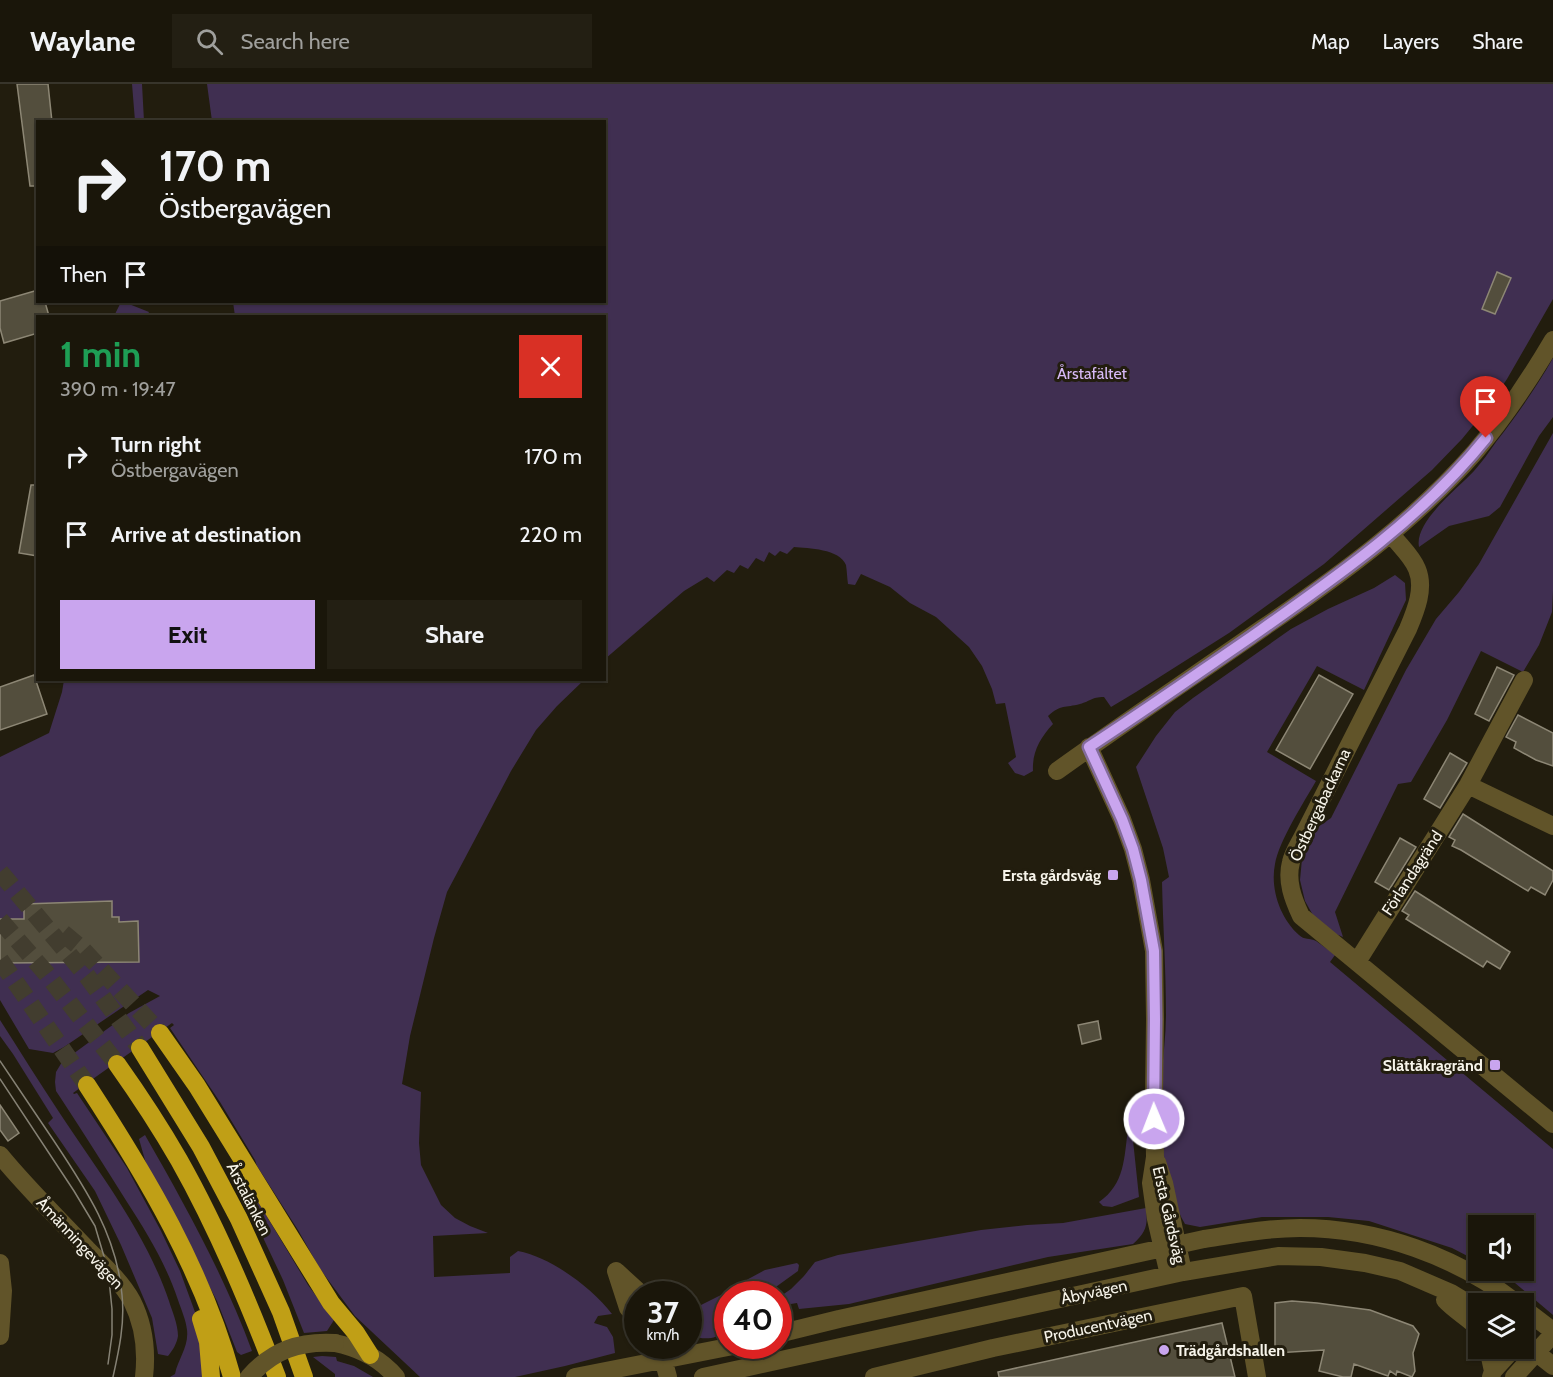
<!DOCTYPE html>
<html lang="en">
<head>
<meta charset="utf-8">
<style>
  :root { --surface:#1a160a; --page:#231f13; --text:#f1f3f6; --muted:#9f9f9c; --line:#38352b; --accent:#c9a5ee }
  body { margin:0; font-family:Cabin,sans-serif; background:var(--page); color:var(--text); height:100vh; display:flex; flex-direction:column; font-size:22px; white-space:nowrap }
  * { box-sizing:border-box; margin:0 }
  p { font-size:20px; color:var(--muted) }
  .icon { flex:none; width:33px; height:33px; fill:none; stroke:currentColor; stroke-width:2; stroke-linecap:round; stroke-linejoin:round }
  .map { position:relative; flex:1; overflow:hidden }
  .panel { position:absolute; left:36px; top:231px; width:570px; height:366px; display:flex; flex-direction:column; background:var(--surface); border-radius:0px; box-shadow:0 2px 4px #0004,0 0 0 2px var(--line) }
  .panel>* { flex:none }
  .hud { position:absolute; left:36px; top:36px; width:570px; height:183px; border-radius:0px; box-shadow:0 2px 4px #0004,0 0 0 2px var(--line); background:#1a160a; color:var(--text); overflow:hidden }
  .fabs { position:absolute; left:1468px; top:1131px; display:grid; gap:12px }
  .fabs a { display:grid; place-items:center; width:66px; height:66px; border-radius:0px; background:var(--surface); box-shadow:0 2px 4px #0004,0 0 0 2px var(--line); font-size:30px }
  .speed { position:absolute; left:624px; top:1197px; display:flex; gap:12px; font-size:30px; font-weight:700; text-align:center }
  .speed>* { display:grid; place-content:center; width:78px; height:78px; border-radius:50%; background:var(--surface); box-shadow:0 2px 4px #0004,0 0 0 2px var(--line); line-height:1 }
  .speed small { font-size:15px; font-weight:400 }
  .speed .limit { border:9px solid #d22; background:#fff; color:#111 }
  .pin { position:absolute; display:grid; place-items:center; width:51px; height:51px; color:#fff; margin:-62px -26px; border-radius:50% 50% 50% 0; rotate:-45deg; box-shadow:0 0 6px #0007 }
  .pin .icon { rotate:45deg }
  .me { position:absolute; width:66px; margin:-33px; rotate:359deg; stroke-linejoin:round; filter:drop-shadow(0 0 4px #0008) }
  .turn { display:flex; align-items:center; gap:21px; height:126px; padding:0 24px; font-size:27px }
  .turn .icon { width:78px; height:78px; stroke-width:2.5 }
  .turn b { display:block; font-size:42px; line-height:51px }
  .then { display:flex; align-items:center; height:57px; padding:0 24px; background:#0003; gap:12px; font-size:22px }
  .round { display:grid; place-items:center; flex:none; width:63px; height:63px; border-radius:0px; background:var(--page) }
  .summary { display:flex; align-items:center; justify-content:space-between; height:102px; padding:0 24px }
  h1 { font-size:36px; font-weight:700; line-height:45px; color:#1e9e55 }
  .action { display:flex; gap:12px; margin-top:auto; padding:12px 24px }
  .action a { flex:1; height:69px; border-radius:0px; background:var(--accent); color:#111; font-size:24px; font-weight:700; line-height:69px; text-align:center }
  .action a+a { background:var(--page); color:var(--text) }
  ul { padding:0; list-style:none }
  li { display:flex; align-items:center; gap:18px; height:78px; padding:0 24px }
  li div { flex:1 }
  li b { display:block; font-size:22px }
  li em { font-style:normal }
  header { display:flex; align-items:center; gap:36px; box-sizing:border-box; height:84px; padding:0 30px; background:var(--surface); border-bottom:2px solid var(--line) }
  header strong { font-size:28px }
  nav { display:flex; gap:33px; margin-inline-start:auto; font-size:21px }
  .search { width:420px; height:54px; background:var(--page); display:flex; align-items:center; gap:15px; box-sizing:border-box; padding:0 21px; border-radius:0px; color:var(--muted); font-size:22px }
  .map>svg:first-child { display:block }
</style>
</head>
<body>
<header>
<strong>Waylane</strong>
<div class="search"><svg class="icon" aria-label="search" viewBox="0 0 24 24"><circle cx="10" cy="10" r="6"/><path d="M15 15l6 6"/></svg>Search here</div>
<nav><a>Map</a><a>Layers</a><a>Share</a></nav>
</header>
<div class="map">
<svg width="1553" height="1293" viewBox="0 0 1553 1293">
  <rect width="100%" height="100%" fill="#221d0e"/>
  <path fill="#402f51" d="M132,0H142L144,37H135Z
    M207,0H1553V215L1507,295L1489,322L1462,355L1432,386L1324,480L1229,549L1136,608L1111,623L1104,613C1091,613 1091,617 1080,620C1065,624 1061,620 1048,632L1053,640C1040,654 1032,668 1033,687L1024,692L1015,689L1008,679L1016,673L1005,619L996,620L992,605L982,582L969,563L936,533L910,519L890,503L861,490L855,501L848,500C847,494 847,487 846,481C840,465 808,464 794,463L787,470L780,467L775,472L769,468L764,478L756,474L748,485L740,481L734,489L727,486L714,498L707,493L684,507L605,575L604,232H235L233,218H604V38L212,37Z
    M121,218H124L149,228L147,232H114Z
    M1553,274V333L1539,352L1500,423L1489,432L1449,442L1419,463C1414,438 1458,404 1474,387C1482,378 1489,368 1496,358C1517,331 1536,304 1553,274Z
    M1553,349V507L1552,528L1539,561L1523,588L1481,567L1447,636L1411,698L1398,700L1335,828L1343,853L1324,845L1314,833L1305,817L1300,796L1302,775L1315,745L1331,734L1406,586L1436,535L1459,508L1479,480Z
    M1395,491L1405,499L1406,516L1364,606L1317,582L1267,668L1316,697C1304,718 1279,757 1275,780C1270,805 1280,834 1299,851C1304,856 1310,854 1316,857C1322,861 1329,866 1335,871L1330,878L1553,1065V1231L1515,1199L1495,1187L1524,1186V1142H1479V1178L1452,1164L1369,1137L1328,1133H1262L1200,1143L1185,1140C1160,1096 1160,1040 1162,991C1163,971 1166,951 1166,931C1166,887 1163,842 1162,798L1169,793L1163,764L1136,683L1156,652L1175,628L1193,614L1291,545L1328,525L1374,504Z
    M64,596H584L557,622L536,646L511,687L447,808L434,854L410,952L402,1000L421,1008L419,1059L421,1081L441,1121L455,1134L470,1142L488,1149L433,1152L434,1193L510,1189V1173L518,1167C551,1173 592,1204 612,1230L598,1232L594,1239L607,1243L613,1253L615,1269L565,1282L515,1293H420L355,1232L320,1185L298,1146L257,1082L255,1076L220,1018L170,944L174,941L172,939L73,1009L74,1010L77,1009L127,1084L161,1147L180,1187L199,1239L207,1293H170L175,1290C178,1275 189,1263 187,1246C186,1236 181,1225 178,1216C166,1180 147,1149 127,1118C105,1083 83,1048 60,1013L56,1007L55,998L56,988L62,978L129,929L160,912L148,906L64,963L53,969L29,965L0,916V673L49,649L62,608Z
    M0,936C20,967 39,998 59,1028C99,1089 145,1147 169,1217C172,1227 178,1240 178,1252C177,1259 173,1266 168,1272L158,1270L152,1234L121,1161L95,1107L48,1039L53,1034L13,970L0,952Z
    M1128,1045L1132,1047L1139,1113L1112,1123L1103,1122L1099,1118C1125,1100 1124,1074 1128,1045Z
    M145,1051C185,1121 224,1191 252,1267L241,1271L237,1268L217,1217L147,1083L139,1055Z
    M239,1086L308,1201L334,1236L327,1247L304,1249L283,1196L233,1090Z
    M1146,1124C1148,1142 1146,1148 1133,1160L1048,1173L849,1220L799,1225L797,1219L779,1222L778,1214L791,1205L804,1192L815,1178L838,1171L981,1146L1027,1141L1063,1139Z
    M797,1179L799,1181L798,1187L766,1210H735L728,1206L765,1186Z
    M721,1211L727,1215V1247C713,1256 705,1256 689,1251V1227Z
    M322,1272L336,1273L337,1277L354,1282L373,1293H335V1290L313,1273Z"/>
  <path fill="#534e3d" stroke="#8d8775" stroke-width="1.5" d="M17,0H48L52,38H38V102H30Z
    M1497,188L1511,194L1495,230L1482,225Z
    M38,206V218H45L49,232H38V249L4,259L0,244V217Z
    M31,401H38V472L19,469Z
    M1497,583L1514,591L1489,637L1475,630Z
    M34,591L47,630L0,646V603Z
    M1319,591L1353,610L1310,685L1276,666Z
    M1518,631L1553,649V682L1536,676L1514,664L1516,658L1506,653Z
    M1450,669L1467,679L1440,724L1424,715Z
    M1463,730L1553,787V796L1545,811L1531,803L1528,807L1461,766L1452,762L1455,756L1449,753Z
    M1400,754L1416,763L1389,806L1375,798Z
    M1415,807L1510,868L1500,885L1487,877L1483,883L1406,835L1409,831L1402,827Z
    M112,817V833H119V838L138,837L139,878L0,879V835H24V820Z
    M1098,937L1101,955L1082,960L1078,941Z
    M0,1021L19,1049L8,1057L0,1046Z
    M1292,1217L1317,1219L1370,1226L1413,1242L1419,1250L1413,1269L1415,1287L1412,1293L1397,1287L1396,1291L1390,1287L1388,1292L1354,1280L1351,1293H1343L1319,1287L1324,1266L1275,1269V1219Z
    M1222,1239L1235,1293H999L998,1288Z"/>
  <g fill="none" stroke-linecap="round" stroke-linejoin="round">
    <path stroke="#423d2f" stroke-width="18" stroke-dasharray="18 9" stroke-linecap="butt" d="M0,788L87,892L140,964
      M0,836L46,889L117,980
      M63,849L83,866L160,949
      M0,876L87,1001"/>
    <path stroke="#615429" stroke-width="18" d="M1391,450C1399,461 1412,472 1417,485C1425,504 1416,526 1408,545L1303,752C1299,760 1293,769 1291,778C1286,797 1293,815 1301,832L1553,1040
      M1089,663L1122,735L1133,765L1141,796L1154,867L1155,935L1154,1015L1155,1073L1151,1099L1156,1135L1169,1191
      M1057,687C1125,638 1194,592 1263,544C1339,492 1414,438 1475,368C1505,333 1530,295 1553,256
      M1468,701L1553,742
      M1357,878L1468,701L1524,596
      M0,1071C27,1104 58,1134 87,1165C103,1181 121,1197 132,1217C144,1241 147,1267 144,1293
      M1157,1078L1164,1099L1183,1188
      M0,1179L3,1207L0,1252
      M616,1187L628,1224L638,1235
      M617,1188L641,1210
      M1445,1216C1455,1227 1469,1234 1479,1245
      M1524,1225L1553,1247
      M778,1250L839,1235L1204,1155C1236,1150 1268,1144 1300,1144C1378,1144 1456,1172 1518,1220
      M335,1259C359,1264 380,1274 396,1293
      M1524,1259L1553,1282
      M655,1262L663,1275L668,1293
      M1488,1264L1493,1287L1491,1293
      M1493,1287L1514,1264
      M575,1293L733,1262
      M703,1293L1183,1188L1278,1172L1321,1173L1365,1179L1400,1187L1451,1209L1479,1226
      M874,1293L993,1264L1243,1212L1257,1293
      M1514,1293L1553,1250"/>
    <path stroke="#c09f16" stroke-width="18" d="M160,949L197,1002L331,1219L356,1249L370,1271
      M140,964L201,1063L239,1135L281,1228L304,1293
      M117,980C139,1011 160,1043 179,1076C218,1145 249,1219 277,1293
      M87,1001C147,1093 203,1187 232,1293
      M201,1235L208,1258L211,1293"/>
    <path stroke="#868275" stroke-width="1.5" d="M0,977C18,1004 36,1030 54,1057C86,1105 117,1152 122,1211C125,1239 119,1266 113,1293
      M0,995L74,1107L95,1142L108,1186L112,1225V1251L108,1280"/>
    <path stroke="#615429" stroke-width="18" d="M249,1293C273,1266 299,1257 335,1259"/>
  </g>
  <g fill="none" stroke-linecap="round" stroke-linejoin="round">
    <defs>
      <path id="route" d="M1154,1035L1155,935L1154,867L1141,796L1133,765L1122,735L1089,663C1144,627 1197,590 1251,553C1335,494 1421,435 1486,354"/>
    </defs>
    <use href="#route" stroke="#836b9b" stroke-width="15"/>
    <use href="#route" stroke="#c9a5ee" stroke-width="10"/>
  </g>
  <g fill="#c9a5ee" stroke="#221d0e" stroke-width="2">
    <rect x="1107" y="785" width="12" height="12" rx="3"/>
    <rect x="1489" y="975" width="12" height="12" rx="3"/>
    <circle cx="1164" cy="1266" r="6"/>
  </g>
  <g text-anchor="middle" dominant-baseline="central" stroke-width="6" stroke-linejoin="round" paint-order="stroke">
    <g font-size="16" fill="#d7baf7" stroke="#221d0e">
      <text x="1092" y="289">Årstafältet</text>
    </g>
    <g font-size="16" fill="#f7f4ea" stroke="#221d0e">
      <text transform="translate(1320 721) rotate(-65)">Östbergabackarna</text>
      <text transform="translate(1412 789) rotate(-57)">Förlandagränd</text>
      <text transform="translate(249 1115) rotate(63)">Årstalänken</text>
      <text transform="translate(1169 1131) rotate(77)">Ersta Gårdsväg</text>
      <text transform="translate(80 1159) rotate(47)">Åmänningevägen</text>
      <text transform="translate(1094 1208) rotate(-12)">Åbyvägen</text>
      <text transform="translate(1098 1242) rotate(-12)">Producentvägen</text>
    </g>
    <g font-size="16" font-weight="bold" fill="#f7f4ea" stroke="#221d0e" text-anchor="end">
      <text x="1101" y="791">Ersta gårdsväg</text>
      <text x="1483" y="981">Slättåkragränd</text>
      <text x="1176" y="1266" text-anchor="start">Trädgårdshallen</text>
    </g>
  </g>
</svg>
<div class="fabs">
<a><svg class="icon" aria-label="sound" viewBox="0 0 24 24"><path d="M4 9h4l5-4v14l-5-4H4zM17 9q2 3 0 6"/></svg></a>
<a><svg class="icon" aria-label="layers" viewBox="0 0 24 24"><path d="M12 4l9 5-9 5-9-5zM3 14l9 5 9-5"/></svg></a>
</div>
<div class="speed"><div>37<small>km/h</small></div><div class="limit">40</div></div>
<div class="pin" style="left:1486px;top:354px;background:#d93025"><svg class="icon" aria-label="arrive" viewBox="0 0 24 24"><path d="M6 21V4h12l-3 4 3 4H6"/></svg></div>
<svg class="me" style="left:1154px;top:1035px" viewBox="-20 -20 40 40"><circle r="17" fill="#c9a5ee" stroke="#fff" stroke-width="3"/><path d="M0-11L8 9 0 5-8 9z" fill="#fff"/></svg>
<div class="hud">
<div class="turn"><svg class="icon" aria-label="right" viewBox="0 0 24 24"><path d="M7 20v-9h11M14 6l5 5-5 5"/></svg><div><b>170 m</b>Östbergavägen</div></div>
<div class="then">Then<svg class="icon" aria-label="arrive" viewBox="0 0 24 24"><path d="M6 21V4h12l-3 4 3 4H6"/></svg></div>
</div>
<section class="panel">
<div class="summary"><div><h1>1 min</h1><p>390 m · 19:47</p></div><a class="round" style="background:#d93025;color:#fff"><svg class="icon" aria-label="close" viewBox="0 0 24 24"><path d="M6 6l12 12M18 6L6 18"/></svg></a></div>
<ul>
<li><svg class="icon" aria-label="right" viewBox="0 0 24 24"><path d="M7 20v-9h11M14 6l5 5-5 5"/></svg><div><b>Turn right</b><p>Östbergavägen</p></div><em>170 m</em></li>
<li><svg class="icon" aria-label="arrive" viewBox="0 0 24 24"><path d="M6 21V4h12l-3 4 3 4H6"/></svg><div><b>Arrive at destination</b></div><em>220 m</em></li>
</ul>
<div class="action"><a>Exit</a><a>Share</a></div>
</section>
</div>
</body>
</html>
